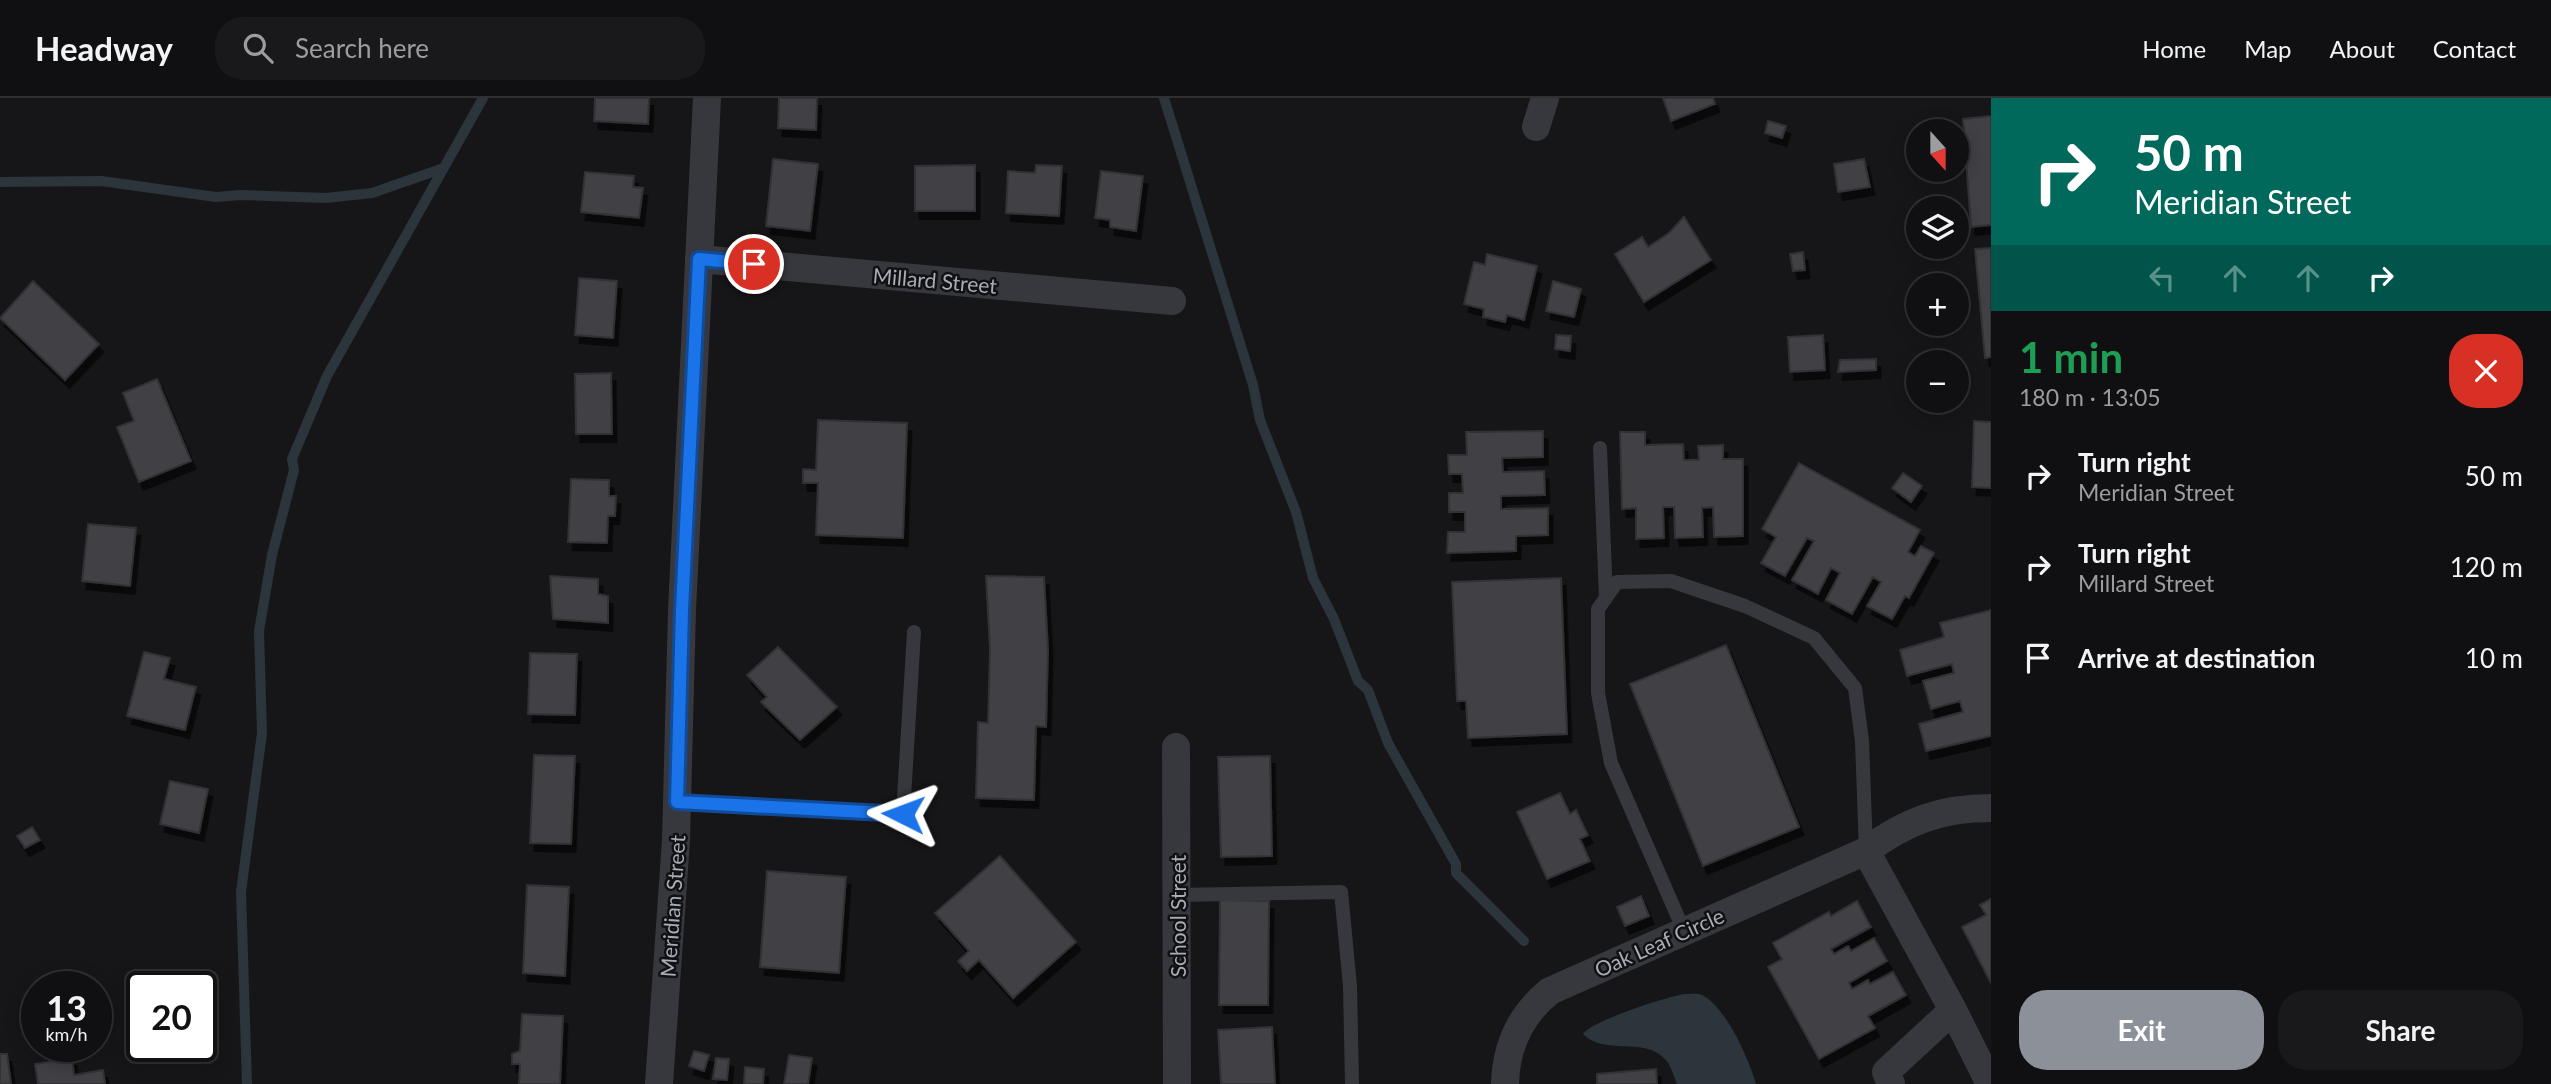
<!DOCTYPE html>
<html lang="en">
<head>
<meta charset="utf-8">
<style>
  :root { --surface:#101012; --page:#19191b; --text:#f1f3f6; --muted:#9c9d9f; --line:#303032; --accent:#8c9099 }
  body { margin:0; font-family:Lato,sans-serif; background:var(--page); color:var(--text); height:100vh; display:flex; flex-direction:column; font-size:26px; white-space:nowrap }
  * { box-sizing:border-box; margin:0 }
  p { font-size:23px; color:var(--muted) }
  .icon { flex:none; width:38px; height:38px; fill:none; stroke:currentColor; stroke-width:2; stroke-linecap:round; stroke-linejoin:round }
  .map { position:relative; flex:1; overflow:hidden }
  .sheet { display:flex; flex-direction:column; background:var(--surface); width:560px }
  .sheet>* { flex:none }
  .hud { background:#00695c; color:#fff; overflow:hidden }
  .needle { width:46px; rotate:159deg }
  .fabs { position:absolute; left:1906px; top:21px; display:grid; gap:14px }
  .fabs a { display:grid; place-items:center; width:63px; height:63px; border-radius:50%; background:var(--surface); box-shadow:0 4px 18px #0003,0 0 0 2px var(--line); font-size:35px }
  .speed { position:absolute; left:21px; top:873px; display:flex; gap:14px; font-size:35px; font-weight:700; text-align:center }
  .speed>* { display:grid; place-content:center; width:91px; height:91px; border-radius:50%; background:var(--surface); box-shadow:0 4px 18px #0003,0 0 0 2px var(--line); line-height:1 }
  .speed small { font-size:18px; font-weight:400 }
  .speed .limit { border:4px solid #111; border-radius:10px; background:#fff; color:#111 }
  .pin { position:absolute; display:grid; place-items:center; width:60px; height:60px; color:#fff; margin:-30px; border:4px solid #fff; border-radius:50%; box-shadow:0 2px 7px #0007 }
  .me { position:absolute; width:77px; margin:-38px; rotate:273deg; stroke-linejoin:round; filter:drop-shadow(0 0 5px #0008) }
  .turn { display:flex; align-items:center; gap:24px; height:147px; padding:0 28px; font-size:32px }
  .turn .icon { width:91px; height:91px; stroke-width:2.5 }
  .turn b { display:block; font-size:49px; line-height:60px }
  .lanes { display:flex; align-items:center; height:66px; padding:0 28px; background:#0003; justify-content:center; gap:35px; direction:ltr }
  .lanes .off { opacity:.35 }
  .round { display:grid; place-items:center; flex:none; width:74px; height:74px; border-radius:28px; background:var(--page) }
  .head { display:flex; align-items:center; justify-content:space-between; height:119px; padding:0 28px }
  h1 { font-size:42px; font-weight:700; line-height:52px; color:#1e9e55 }
  .primary-button { display:flex; gap:14px; margin-top:auto; padding:14px 28px }
  .primary-button a { flex:1; height:80px; border-radius:28px; background:var(--accent); color:#fff; font-size:28px; font-weight:700; line-height:80px; text-align:center }
  .primary-button a+a { background:var(--page); color:var(--text) }
  ul { padding:0; list-style:none }
  li { display:flex; align-items:center; gap:21px; height:91px; padding:0 28px }
  li div { flex:1 }
  li b { display:block; font-size:26px }
  li em { font-style:normal }
  header { display:flex; align-items:center; gap:42px; box-sizing:border-box; height:98px; padding:0 35px; background:var(--surface); border-bottom:2px solid var(--line) }
  header strong { font-size:33px }
  nav { display:flex; gap:38px; margin-inline-start:auto; font-size:24px }
  .search { width:490px; height:63px; background:var(--page); display:flex; align-items:center; gap:18px; box-sizing:border-box; padding:0 24px; border-radius:28px; color:var(--muted); font-size:26px }
  main { display:flex; flex:1; min-height:0 }
  .map>svg:first-child { display:block }
</style>
</head>
<body>
<header>
<strong>Headway</strong>
<div class="search"><svg class="icon" aria-label="search" viewBox="0 0 24 24"><circle cx="10" cy="10" r="6"/><path d="M15 15l6 6"/></svg>Search here</div>
<nav><a>Home</a><a>Map</a><a>About</a><a>Contact</a></nav>
</header>
<main>
<div class="map">
<svg width="1991" height="986" viewBox="0 0 1991 986">
  <defs>
    <filter id="shadow"><feDropShadow dx="4.5" dy="8" stdDeviation="0" flood-color="#0009"/></filter>
  </defs>
  <rect width="100%" height="100%" fill="#161618"/>
  <path fill="#2c353c" d="M1685,896C1690,896 1698,895 1702,897C1726,909 1749,961 1756,986H1677C1674,979 1671,967 1665,961C1644,938 1604,958 1583,936C1589,924 1668,898 1685,896Z"/>
  <g fill="none" stroke-linecap="round" stroke-linejoin="round">
    <path stroke="#2c353c" stroke-width="10" d="M1164,0L1253,287L1260,322L1296,414L1313,480L1334,521L1358,583L1368,592L1388,645L1456,766V775L1524,843
      M0,84L101,83L216,99L240,97L326,100L372,95L441,71
      M247,986L241,794L262,635L259,533L272,457L294,372L292,361L327,278L483,0"/>
  </g>
  <path fill="#404145" stroke="#303034" stroke-width="2" filter="url(#shadow)" d="M595,0H649L648,26L594,23Z
    M779,0H817L816,32L778,30Z
    M1663,0H1713L1715,6L1671,23Z
    M1991,18V127L1971,129L1963,21Z
    M1768,23L1786,28L1782,40L1765,35Z
    M773,61L818,66L810,133L766,128Z
    M1864,61L1870,89L1838,94L1834,66Z
    M975,67V113H915V68Z
    M1036,67L1062,68L1059,118L1006,115L1008,73L1035,75Z
    M1101,73L1143,78L1136,133L1110,129V122L1095,120Z
    M585,74L634,78L633,89L643,90L639,120L581,114Z
    M1684,119L1711,162L1644,204L1615,156L1642,139L1648,149L1669,135Z
    M1991,150V259L1985,260L1975,151Z
    M1803,154L1805,172L1793,173L1790,156Z
    M1487,156L1537,168L1524,222L1507,217L1505,224L1483,219L1484,211L1464,206L1474,164L1485,167Z
    M579,180L617,183L613,240L575,237Z
    M33,183L99,246L65,282L0,220Z
    M1553,183L1581,191L1574,219L1546,213Z
    M1556,237L1571,238L1570,253L1555,251Z
    M1823,237L1825,272L1790,274L1788,239Z
    M1876,261V272L1838,274L1840,262Z
    M611,275L612,336H576L575,276Z
    M157,281L191,363L139,384L117,329L134,323L123,295Z
    M818,322L907,325L903,440L816,437L818,385H803V371L816,372Z
    M1974,323L1991,324V390L1972,389Z
    M1543,333V359L1502,360L1503,374L1544,373L1545,397L1501,398V411L1548,410V437L1516,438V453L1447,455L1448,434H1465V414H1449V395H1463L1462,376H1449L1448,357H1467L1466,334Z
    M1620,334H1645V347L1683,346L1684,362H1699L1698,348L1723,347V361H1743V438L1714,439L1713,409L1702,410L1703,439L1675,440L1674,409H1663L1664,440L1636,441V410L1622,411Z
    M1799,365L1920,432L1908,454L1915,458L1921,448L1934,455L1909,500L1905,498L1892,521L1867,508L1881,484L1873,479L1852,516L1826,502L1840,475L1831,470L1818,496L1792,482L1814,443L1807,440L1785,478L1761,465L1776,439L1762,431Z
    M1903,375L1922,388L1911,404L1892,390Z
    M571,381L609,382V398H616L615,418H608L607,445L568,444Z
    M88,426L136,430L130,488L82,483Z
    M550,478L598,481V496L608,498V525L553,521Z
    M986,478L1044,479L1048,552L1046,629L1036,628L1034,702L976,700L978,624L988,625L990,551Z
    M1561,480L1567,636L1468,640L1466,603H1457L1452,484Z
    M1991,512V638L1926,653L1919,626L1963,614L1960,603L1931,611L1923,583L1954,575L1952,566L1907,578L1900,552L1944,539L1940,525Z
    M1726,547L1799,729L1703,768L1630,586Z
    M778,549L837,609L800,642L761,604L767,599L747,577Z
    M144,554L170,560L164,581L196,589L185,632L127,618Z
    M530,555L577,556L575,617L528,616Z
    M534,657L575,658L571,746L530,745Z
    M1270,658L1272,758L1221,759L1218,659Z
    M170,683L208,691L199,735L160,726Z
    M1560,695L1570,716L1576,712L1588,737L1580,741L1590,763L1547,781L1517,714Z
    M32,729L40,742L25,750L17,738Z
    M1000,758L1076,844L1013,900L979,862L967,873L958,863L969,853L935,815Z
    M767,773L846,779L839,875L760,869Z
    M527,787L569,789L565,878L523,875Z
    M1641,798L1649,818L1625,828L1617,809Z
    M1991,801V885L1962,829L1986,817L1980,807Z
    M1220,802L1269,803L1268,907H1219Z
    M1857,803L1871,829L1831,851L1834,856L1848,848L1851,853L1874,840L1887,863L1849,885L1852,891L1868,882L1870,886L1893,874L1906,897L1868,918L1875,930L1819,961L1768,869L1782,861L1773,845L1829,814L1831,818Z
    M522,916L563,918L560,986H519L520,966H512V956L520,953Z
    M1272,929L1275,986H1221L1218,932Z
    M694,953L709,957L704,973L689,968Z
    M0,956H7L11,986H0Z
    M789,957L812,960L808,986H784Z
    M72,960L74,977L103,972L105,986H38L35,966Z
    M716,960L729,961L727,982L713,981Z
    M745,969L764,971L763,986H744Z
    M1656,971L1657,986H1597V976Z"/>
  <g fill="none" stroke-linecap="round" stroke-linejoin="round">
    <path stroke="#37383d" stroke-width="14" d="M1600,350L1606,500
      M677,704L903,716L914,534
      M1177,797L1341,794L1350,888L1352,986
      M1684,833L1611,665L1598,595V511L1617,484L1671,483L1745,508L1814,540L1855,590L1862,643L1866,753"/>
    <path stroke="#37383d" stroke-width="28" d="M1536,29L1545,0
      M699,161L1172,203
      M1176,649L1177,986
      M1866,753L1953,912
      M659,986L676,742L682,512L707,0
      M1505,986C1506,948 1520,917 1550,893L1866,753C1906,723 1941,710 1991,710
      M1891,986L1886,974L1953,912L1990,986"/>
  </g>
  <g fill="none" stroke-linecap="round" stroke-linejoin="round">
    <defs>
      <path id="route" d="M754,166L699,161L682,512L677,704L903,716"/>
    </defs>
    <use href="#route" stroke="#114b97" stroke-width="18"/>
    <use href="#route" stroke="#1a73e8" stroke-width="12"/>
  </g>
  <g text-anchor="middle" dominant-baseline="central" stroke-width="5" stroke-linejoin="round" paint-order="stroke">
    <g font-size="21" fill="#a8adb8" stroke="#111113">
      <text transform="translate(935 182) rotate(5)">Millard Street</text>
      <text transform="translate(672 808) rotate(-86)">Meridian Street</text>
      <text transform="translate(1177 818) rotate(-90)">School Street</text>
      <text transform="translate(1659 844) rotate(-24)">Oak Leaf Circle</text>
    </g>
  </g>
</svg>
<div class="fabs">
<a><svg class="needle" viewBox="-14 -14 28 28"><path d="M0-13l5 13h-10z" fill="#e53935"/><path d="M0 13l5-13h-10z" fill="#9c9d9f"/></svg></a>
<a><svg class="icon" aria-label="layers" viewBox="0 0 24 24"><path d="M12 4l9 5-9 5-9-5zM3 14l9 5 9-5"/></svg></a>
<a>+</a>
<a>−</a>
</div>
<div class="speed"><div>13<small>km/h</small></div><div class="limit">20</div></div>
<div class="pin" style="left:754px;top:166px;background:#d93025"><svg class="icon" aria-label="arrive" viewBox="0 0 24 24"><path d="M6 21V4h12l-3 4 3 4H6"/></svg></div>
<svg class="me" style="left:903px;top:716px" viewBox="-20 -20 40 40"><path d="M0-17L14 15 0 8-14 15z" fill="#1a73e8" stroke="#fff" stroke-width="4"/></svg>
</div>
<section class="sheet">
<div class="hud">
<div class="turn"><svg class="icon" aria-label="right" viewBox="0 0 24 24"><path d="M7 20v-9h11M14 6l5 5-5 5"/></svg><div><b>50 m</b>Meridian Street</div></div>
<div class="lanes"><svg class="icon off" aria-label="left" viewBox="0 0 24 24"><path d="M17 20v-9H6M10 6l-5 5 5 5"/></svg><svg class="icon off" aria-label="ahead" viewBox="0 0 24 24"><path d="M12 20V5M6 11l6-6 6 6"/></svg><svg class="icon off" aria-label="ahead" viewBox="0 0 24 24"><path d="M12 20V5M6 11l6-6 6 6"/></svg><svg class="icon" aria-label="right" viewBox="0 0 24 24"><path d="M7 20v-9h11M14 6l5 5-5 5"/></svg></div>
</div>
<div class="head"><div><h1>1 min</h1><p>180 m · 13:05</p></div><a class="round" style="background:#d93025;color:#fff"><svg class="icon" aria-label="close" viewBox="0 0 24 24"><path d="M6 6l12 12M18 6L6 18"/></svg></a></div>
<ul>
<li><svg class="icon" aria-label="right" viewBox="0 0 24 24"><path d="M7 20v-9h11M14 6l5 5-5 5"/></svg><div><b>Turn right</b><p>Meridian Street</p></div><em>50 m</em></li>
<li><svg class="icon" aria-label="right" viewBox="0 0 24 24"><path d="M7 20v-9h11M14 6l5 5-5 5"/></svg><div><b>Turn right</b><p>Millard Street</p></div><em>120 m</em></li>
<li><svg class="icon" aria-label="arrive" viewBox="0 0 24 24"><path d="M6 21V4h12l-3 4 3 4H6"/></svg><div><b>Arrive at destination</b></div><em>10 m</em></li>
</ul>
<div class="primary-button"><a>Exit</a><a>Share</a></div>
</section>
</main>
</body>
</html>
